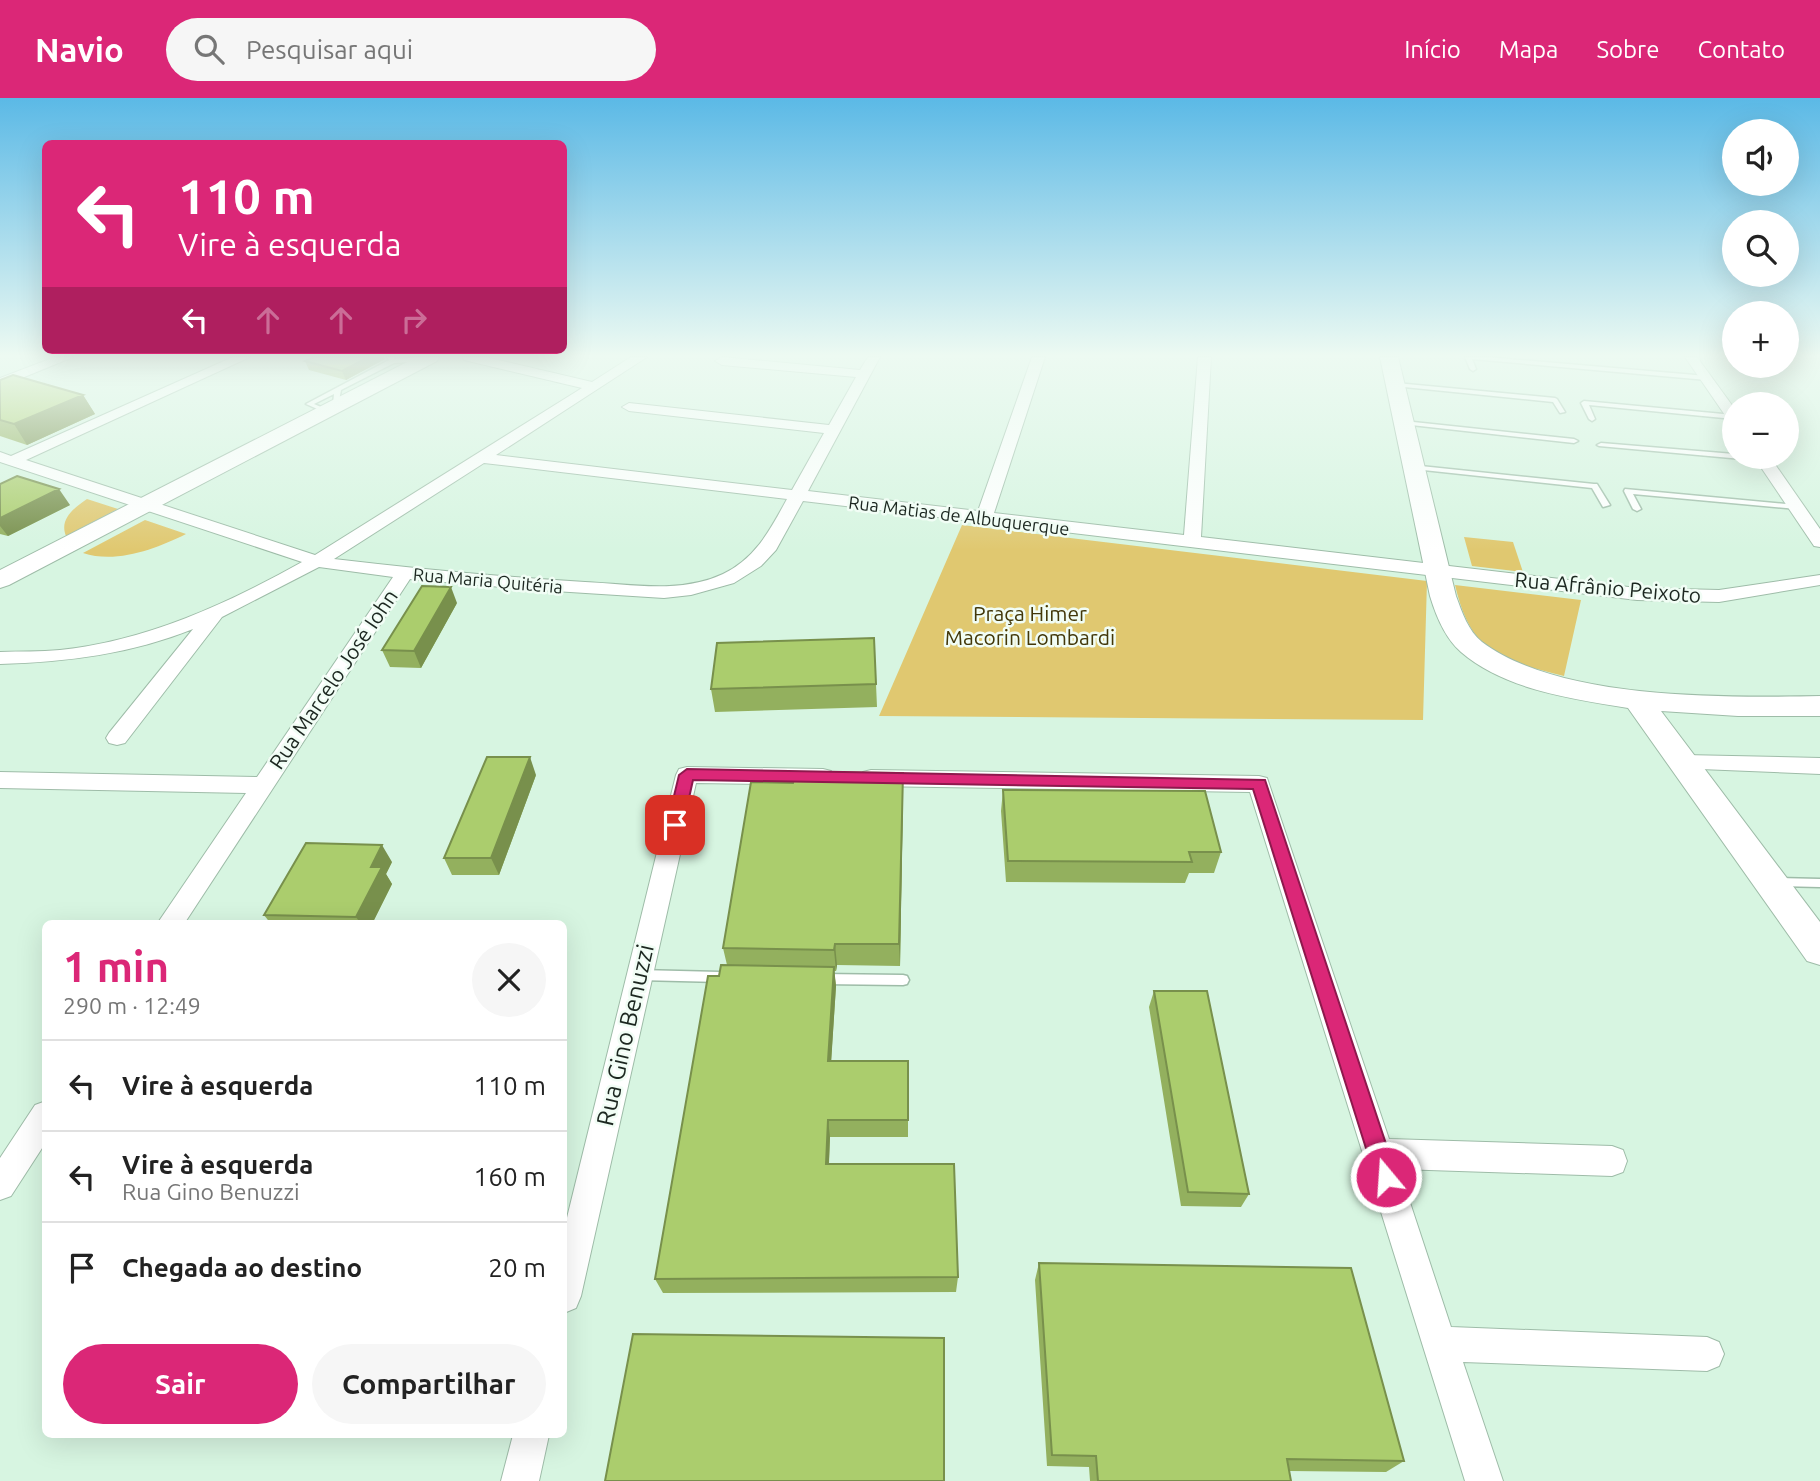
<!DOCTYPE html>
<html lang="pt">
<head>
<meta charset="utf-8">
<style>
  :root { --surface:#fff; --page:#f6f6f6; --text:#222; --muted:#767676; --line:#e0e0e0; --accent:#db2777 }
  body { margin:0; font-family:Ubuntu,sans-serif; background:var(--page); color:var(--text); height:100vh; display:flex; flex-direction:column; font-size:26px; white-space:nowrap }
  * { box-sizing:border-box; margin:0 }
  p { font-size:23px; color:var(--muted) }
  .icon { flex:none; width:38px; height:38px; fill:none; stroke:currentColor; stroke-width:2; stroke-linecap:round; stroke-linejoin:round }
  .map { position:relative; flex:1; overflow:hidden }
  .drawer { position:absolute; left:42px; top:822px; width:525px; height:518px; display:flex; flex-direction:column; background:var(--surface); border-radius:10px; box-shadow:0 7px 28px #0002 }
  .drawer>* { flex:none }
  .hud { position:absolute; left:42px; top:42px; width:525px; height:214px; border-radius:10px; box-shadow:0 7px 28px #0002; background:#db2777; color:#fff; overflow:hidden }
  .controls { position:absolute; left:1722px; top:21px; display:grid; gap:14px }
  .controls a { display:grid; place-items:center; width:77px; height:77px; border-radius:50%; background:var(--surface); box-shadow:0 7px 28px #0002; font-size:35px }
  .pin { position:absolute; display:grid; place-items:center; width:60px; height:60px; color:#fff; margin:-30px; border-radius:14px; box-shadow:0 4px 10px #0006 }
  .me { position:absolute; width:77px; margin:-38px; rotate:342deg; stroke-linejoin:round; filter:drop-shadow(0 0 5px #0008) }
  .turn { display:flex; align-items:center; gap:24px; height:147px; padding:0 21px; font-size:32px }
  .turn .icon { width:91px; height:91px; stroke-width:2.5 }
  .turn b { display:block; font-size:49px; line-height:60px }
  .lanes { display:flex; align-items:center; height:66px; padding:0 21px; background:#0003; justify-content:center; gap:35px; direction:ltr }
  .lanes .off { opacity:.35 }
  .round { display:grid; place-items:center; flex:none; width:74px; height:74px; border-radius:37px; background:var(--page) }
  .headline { display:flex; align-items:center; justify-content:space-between; height:119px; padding:0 21px }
  h1 { font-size:42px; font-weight:700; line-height:52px; color:var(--accent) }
  .button { display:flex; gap:14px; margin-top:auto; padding:14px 21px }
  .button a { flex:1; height:80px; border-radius:42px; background:var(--accent); color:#fff; font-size:28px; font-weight:700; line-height:80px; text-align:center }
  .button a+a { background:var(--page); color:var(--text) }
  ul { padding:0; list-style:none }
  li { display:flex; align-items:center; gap:21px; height:91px; padding:0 21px; border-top:2px solid var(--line) }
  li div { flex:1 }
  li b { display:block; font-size:26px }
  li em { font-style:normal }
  header { display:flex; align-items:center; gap:42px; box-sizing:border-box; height:98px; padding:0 35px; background:var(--accent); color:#fff }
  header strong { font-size:33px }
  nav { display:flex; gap:38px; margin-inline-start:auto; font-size:24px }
  .search { width:490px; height:63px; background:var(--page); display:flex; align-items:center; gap:18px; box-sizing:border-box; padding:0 24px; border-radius:38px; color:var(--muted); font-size:26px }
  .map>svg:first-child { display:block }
</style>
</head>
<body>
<header>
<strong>Navio</strong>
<div class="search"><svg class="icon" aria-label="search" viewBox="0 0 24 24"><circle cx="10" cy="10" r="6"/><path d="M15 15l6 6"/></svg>Pesquisar aqui</div>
<nav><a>Início</a><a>Mapa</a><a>Sobre</a><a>Contato</a></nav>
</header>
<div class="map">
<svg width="1820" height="1383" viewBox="0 0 1820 1383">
  <rect width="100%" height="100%" fill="#d7f5e1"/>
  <path fill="#e0c870" d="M87,401L118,411L66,438C59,421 74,410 87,401Z
    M145,422L186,436C156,451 116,466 83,455Z
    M962,427L1427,483L1423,622L879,618Z
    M1464,439L1513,444L1523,474L1472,468Z
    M1455,487L1581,502L1564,578C1500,562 1471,556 1455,487Z"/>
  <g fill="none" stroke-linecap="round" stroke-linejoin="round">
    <defs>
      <path id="lane" d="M387,259H393L395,261L425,259L428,261L425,263L394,265L341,292L338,308L333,307L334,296L314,306L328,312V314H324L306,306L389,262Z
        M1465,259H1485L1707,278L1710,280L1707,282L1472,261L1476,271L1473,273L1470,271Z
        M1396,285L1555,300L1557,301L1565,314L1560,315L1553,304L1394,288V286Z
        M1584,303L1734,317V321L1589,307L1595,321L1592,323L1589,321L1581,305Z
        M1404,323L1574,341L1578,343L1574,345L1402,326V324Z
        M1601,345L1734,356V359H1764L1768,361L1764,363L1599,348L1597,347Z
        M1411,367L1594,386H1597L1610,407L1603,409L1592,390L1414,371H1411Z
        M1625,391L1797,407L1801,409L1797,411L1633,396L1641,411L1637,413L1633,411L1624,393Z
        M1777,780L1820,781V789L1777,788L1773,787L1771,784L1773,781Z
        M639,872L720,874L724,875L726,879L724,883L720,884L639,882L635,881L633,877L635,873Z
        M821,876L903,877L907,878L909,882L907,886L903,887L821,886L817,885L815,881L817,877Z"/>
      <path id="street" d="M55,259H73L0,289V280Z
        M233,259H250L26,362L315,457L582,290L464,262L463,259H485L592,284L631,259H647L496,357L792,392L824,335L629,313L622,309L629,305L829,327L856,279L722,267L715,263L722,259L860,272L868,259H880L808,393L978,413L1032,259H1045L994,415L1184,437L1198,259H1211L1201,439L1637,490L1719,492L1820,477V487L1719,504L1637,502L803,403L776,452L761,468L734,485L691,497L664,500L523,491L410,481L184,826H157L246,695L0,690V674L257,679L393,479L319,469L222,519L125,645L117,647L109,645L106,640L109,635L193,531C131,556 67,564 0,566V554C20,553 40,554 60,552C146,543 227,506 302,464L0,364V354L11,358ZM484,365L787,401C770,432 756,460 723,476C681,496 629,486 585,484C501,479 418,471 334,461Z
        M1685,259H1697L1734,310V324L1729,323Z
        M1754,359H1770L1820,431V449L1814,448Z
        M1684,657L1820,660V676L1676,670L1673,665L1676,660Z
        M687,669L823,671L831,673L834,679L831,685L823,687L696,685L581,1198L576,1210L564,1215V1132L676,677L679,671Z
        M871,672L1259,678L1267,680L1389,1041L1612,1048L1623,1052L1627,1063L1623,1074L1612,1078L1399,1071L1451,1229L1707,1239L1719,1244L1724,1256L1719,1268L1707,1273L1463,1264L1503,1383H1465L1250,694L871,688L863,686L860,680L863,674Z
        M46,1003V1044L11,1098L0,1102V1060L35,1007Z
        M513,1337H549L539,1383H501Z"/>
      <path id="secondary" d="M417,259H439L437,263L9,487L0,490V472Z
        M1380,259H1398L1456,498C1462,514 1468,533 1482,544C1559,602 1726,600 1820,598V618H1738L1661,613L1820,824V867L1807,863L1628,610C1573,601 1505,592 1461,554C1445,540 1436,518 1430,498Z"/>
    </defs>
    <use href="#lane" stroke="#9ebca8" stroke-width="3"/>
    <use href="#street" stroke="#9ebca8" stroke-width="2"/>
    <use href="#secondary" stroke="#9ebca8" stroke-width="2"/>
    <use href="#lane" fill="#fff" fill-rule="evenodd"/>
    <use href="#street" fill="#fff" fill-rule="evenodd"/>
    <use href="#secondary" fill="#fff" fill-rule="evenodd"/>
  </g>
  <path fill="#93b05e" d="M385,261L346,282L309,272L305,263Z
    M0,282L83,297L95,316L27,347L0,338Z
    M0,386L70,407L8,438L0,436Z
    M457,505L421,570L390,569L382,552Z
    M874,540L877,609L715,614L711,591Z
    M536,677L499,777H452L444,760Z
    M1003,692L1221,754L1214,775H1189L1185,785L1006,784L1001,713Z
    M903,697L900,868L837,867L836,873H834L836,888L831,963H908V1039H830L829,1066L958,1179L956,1194L663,1195L655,1181L719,878L727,867L723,850Z
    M392,764L386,776L392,786L372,826H271L264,817Z
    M1154,893L1249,1096L1241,1109L1181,1108L1149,909Z
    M1039,1165L1404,1363L1386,1374L1289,1373L1291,1383H1090L1089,1369L1047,1368L1035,1182Z"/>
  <path fill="#78904c" d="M369,259H384L385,261L346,282L342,273Z
    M83,297L95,316L27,347L14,326Z
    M59,391L70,407L8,438L0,428V420Z
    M451,489L457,505L421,570L414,553Z
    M530,659L536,677L499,777L491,760Z
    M903,675V697L900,868L899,846Z
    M382,747L392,764L386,776L392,786L372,826H361L356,819L371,769Z
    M835,846L837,867L836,873L834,852Z
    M834,869L836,888L830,982L828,963Z
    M828,1022L830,1039L828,1083L826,1066Z"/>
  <path fill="#abcd6d" stroke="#78904c" stroke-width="2" d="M314,259H369L342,273L305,263Z
    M13,277L83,297L14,326L0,322V282Z
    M17,378L59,391L0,420V386Z
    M422,488L451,489L414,553L382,552Z
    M874,540L876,586L711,591L717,545Z
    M487,659H530L491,760H444Z
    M795,674L903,675L899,846H835L834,852L723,850L751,684L793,685Z
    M1003,692L1205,693L1221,754H1189L1192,764L1008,763Z
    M306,745L382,747L371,769H382L356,819L264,817Z
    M721,867L834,869L828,963H908V1022H828L826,1066H954L958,1179L655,1181L708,878H719Z
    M1154,893H1207L1249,1096L1188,1094Z
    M1039,1165L1351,1170L1404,1363L1287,1361L1291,1383H1098L1096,1358L1052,1357Z
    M633,1236L944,1240V1383H605Z"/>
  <linearGradient id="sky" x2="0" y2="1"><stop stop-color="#5bb9e6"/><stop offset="0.57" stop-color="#edfaf2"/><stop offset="1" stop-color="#edfaf2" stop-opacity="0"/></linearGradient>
  <rect width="1820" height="452" fill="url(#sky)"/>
  <path fill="#db2777" stroke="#8e194d" stroke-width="2" d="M687,671L1265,682L1397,1079L1394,1086L1386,1090L1378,1086L1375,1079L1253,691L693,682L683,727L675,733L667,727L679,677Z"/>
  <g text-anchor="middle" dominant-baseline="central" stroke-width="5" stroke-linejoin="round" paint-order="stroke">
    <g font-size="18" fill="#1c2720" stroke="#f1fdf5">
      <text transform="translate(959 417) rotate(7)">Rua Matias de Albuquerque</text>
      <text transform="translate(488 482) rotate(5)">Rua Maria Quitéria</text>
    </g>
    <g font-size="21" fill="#1c2720" stroke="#f1fdf5">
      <text transform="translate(1608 489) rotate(5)">Rua Afrânio Peixoto</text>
      <text transform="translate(333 581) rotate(-56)">Rua Marcelo José Iohn</text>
    </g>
    <g font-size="21" fill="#423708" stroke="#f1fdf5">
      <text x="1030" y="515">Praça Himer<tspan x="1030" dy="24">Macorin Lombardi</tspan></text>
    </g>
    <g font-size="24" fill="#1c2720" stroke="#f1fdf5">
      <text transform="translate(625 937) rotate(-77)">Rua Gino Benuzzi</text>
    </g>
  </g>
</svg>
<div class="controls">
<a><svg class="icon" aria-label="sound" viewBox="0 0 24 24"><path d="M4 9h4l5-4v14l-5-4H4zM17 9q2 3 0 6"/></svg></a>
<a><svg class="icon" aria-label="search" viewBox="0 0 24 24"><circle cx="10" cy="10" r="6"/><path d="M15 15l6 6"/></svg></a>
<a>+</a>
<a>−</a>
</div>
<div class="pin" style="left:675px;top:727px;background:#d93025"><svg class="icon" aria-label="arrive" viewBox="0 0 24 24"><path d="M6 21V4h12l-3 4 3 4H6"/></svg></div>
<svg class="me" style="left:1386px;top:1079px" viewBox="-20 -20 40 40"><circle r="17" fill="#db2777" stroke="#fff" stroke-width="3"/><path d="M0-11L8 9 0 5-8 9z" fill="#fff"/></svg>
<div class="hud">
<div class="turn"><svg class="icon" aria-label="left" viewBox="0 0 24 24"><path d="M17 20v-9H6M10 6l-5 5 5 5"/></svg><div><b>110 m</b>Vire à esquerda</div></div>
<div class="lanes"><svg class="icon" aria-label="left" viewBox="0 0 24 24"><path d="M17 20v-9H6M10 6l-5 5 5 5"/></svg><svg class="icon off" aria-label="ahead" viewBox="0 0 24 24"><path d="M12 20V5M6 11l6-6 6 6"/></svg><svg class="icon off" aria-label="ahead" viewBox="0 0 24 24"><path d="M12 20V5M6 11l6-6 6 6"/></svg><svg class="icon off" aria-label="right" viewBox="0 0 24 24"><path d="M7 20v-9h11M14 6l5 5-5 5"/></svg></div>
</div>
<section class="drawer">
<div class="headline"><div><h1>1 min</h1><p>290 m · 12:49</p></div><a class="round"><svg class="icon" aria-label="close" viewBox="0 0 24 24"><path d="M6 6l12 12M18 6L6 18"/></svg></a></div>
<ul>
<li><svg class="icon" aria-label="left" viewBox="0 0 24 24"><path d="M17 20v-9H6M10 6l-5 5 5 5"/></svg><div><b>Vire à esquerda</b></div><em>110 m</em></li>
<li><svg class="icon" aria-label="left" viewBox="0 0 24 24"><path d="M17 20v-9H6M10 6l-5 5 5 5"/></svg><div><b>Vire à esquerda</b><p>Rua Gino Benuzzi</p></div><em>160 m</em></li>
<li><svg class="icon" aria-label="arrive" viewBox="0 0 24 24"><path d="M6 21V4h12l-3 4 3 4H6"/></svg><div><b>Chegada ao destino</b></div><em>20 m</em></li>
</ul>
<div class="button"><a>Sair</a><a>Compartilhar</a></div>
</section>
</div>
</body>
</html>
